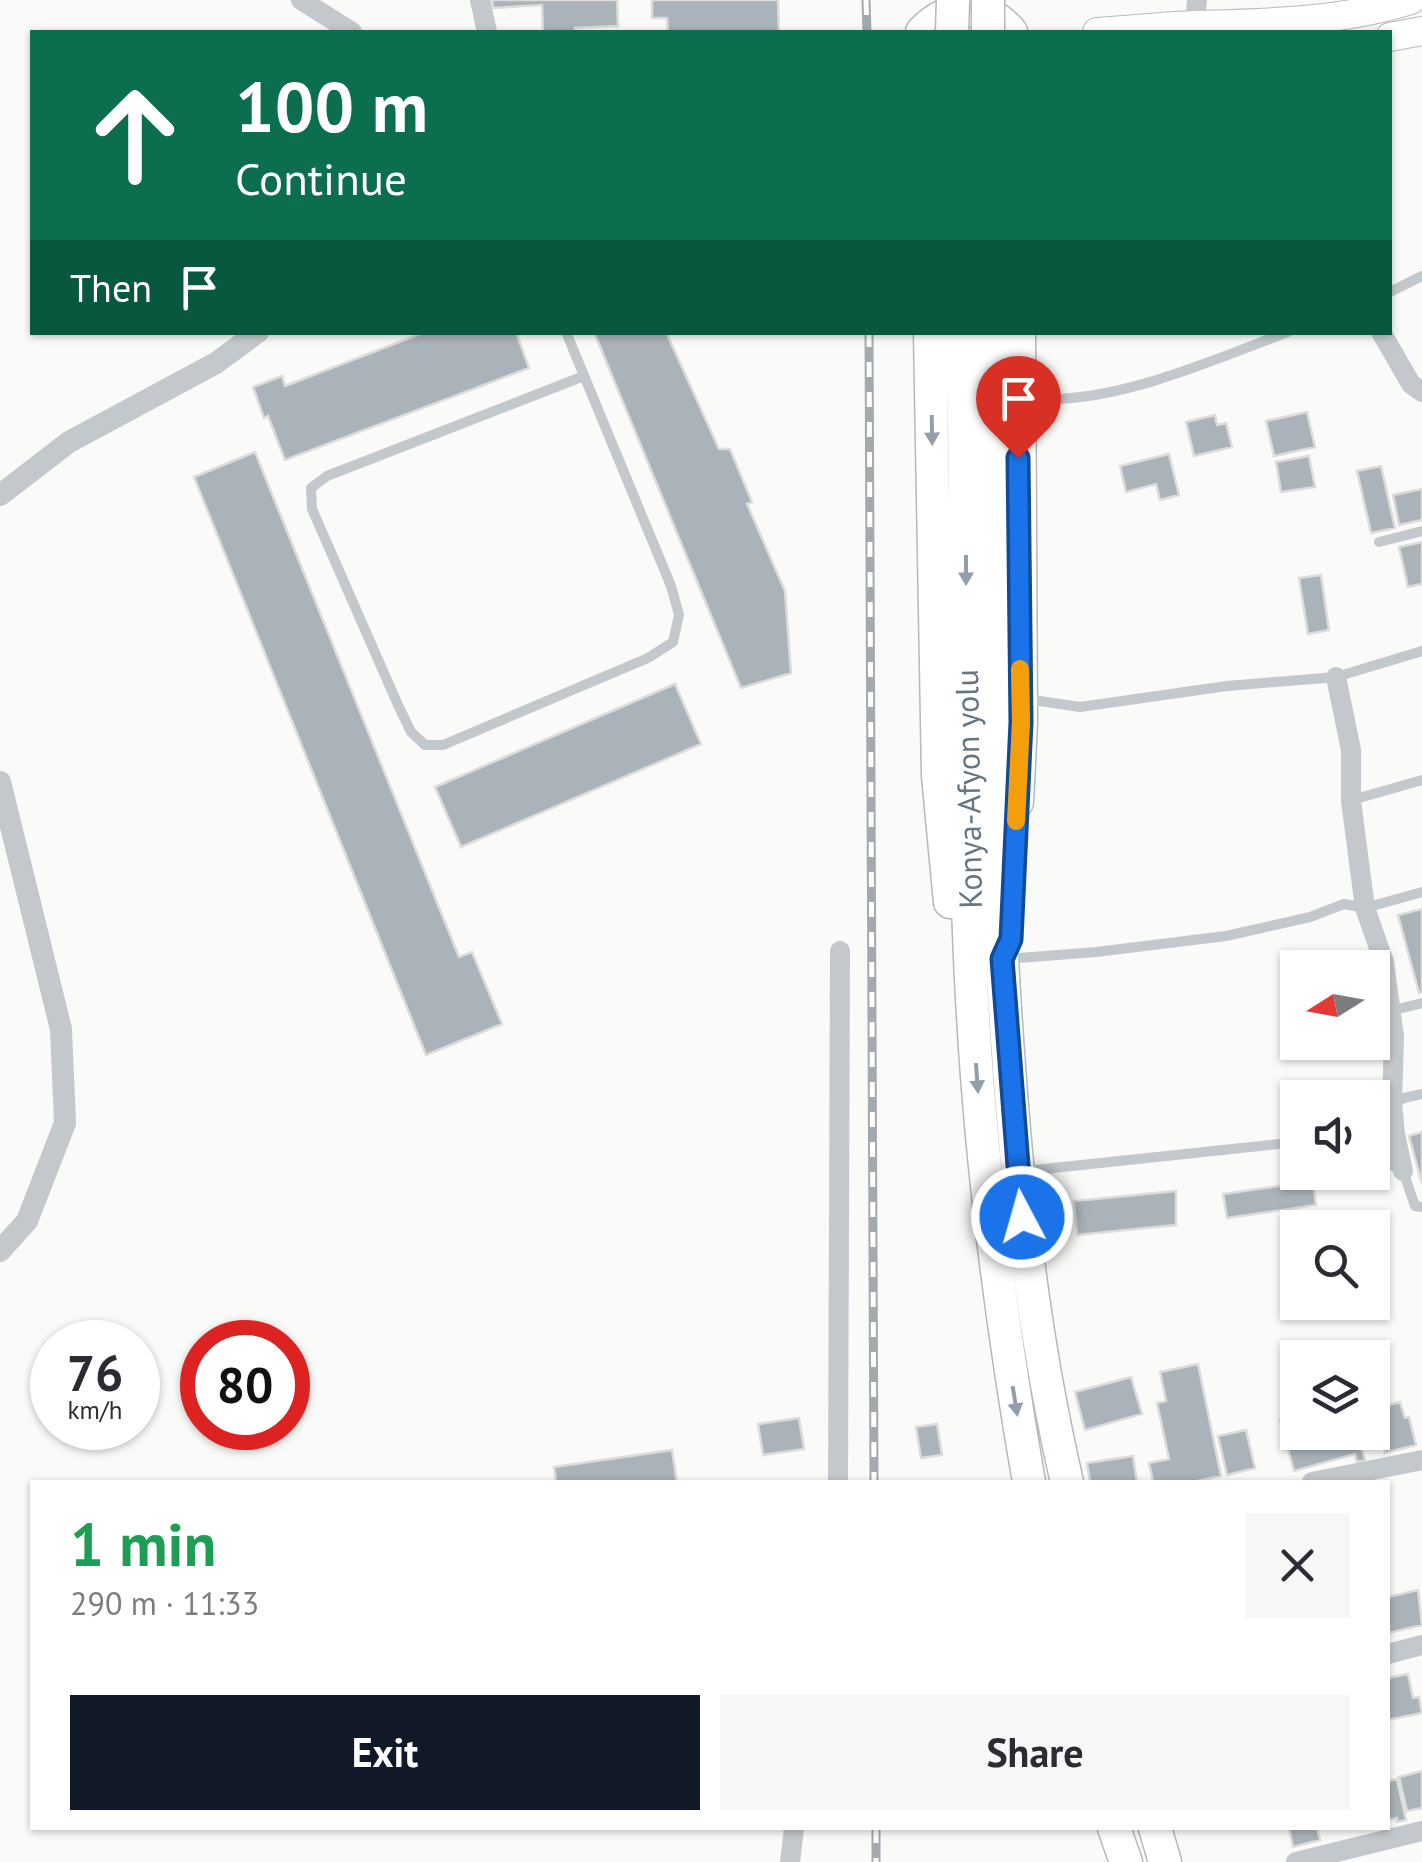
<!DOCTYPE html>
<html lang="en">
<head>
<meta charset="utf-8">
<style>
  :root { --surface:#fff; --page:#f7f7f7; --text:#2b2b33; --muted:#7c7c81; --accent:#111827 }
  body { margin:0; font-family:"PT Sans",sans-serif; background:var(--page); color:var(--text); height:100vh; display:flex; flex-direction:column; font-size:38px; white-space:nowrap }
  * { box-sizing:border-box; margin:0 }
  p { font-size:32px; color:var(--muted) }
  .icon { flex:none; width:55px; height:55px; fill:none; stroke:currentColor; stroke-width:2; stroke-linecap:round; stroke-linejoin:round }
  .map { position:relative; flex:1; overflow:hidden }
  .details { position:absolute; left:30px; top:1480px; width:1360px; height:350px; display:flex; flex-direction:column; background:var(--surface); border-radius:0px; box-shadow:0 2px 8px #0004 }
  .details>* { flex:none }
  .guide { position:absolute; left:30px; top:30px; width:1362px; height:305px; border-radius:0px; box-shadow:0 2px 8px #0004; background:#0b6e4f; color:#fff; overflow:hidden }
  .needle { width:65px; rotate:259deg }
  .tools { position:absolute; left:1280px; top:950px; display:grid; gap:20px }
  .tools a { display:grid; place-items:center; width:110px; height:110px; border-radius:0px; background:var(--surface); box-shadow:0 2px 8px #0004; font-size:50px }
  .speed { position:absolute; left:30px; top:1320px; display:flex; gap:20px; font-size:50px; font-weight:700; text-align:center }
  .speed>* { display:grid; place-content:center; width:130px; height:130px; border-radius:50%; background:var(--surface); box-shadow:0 2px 8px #0004; line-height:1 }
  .speed small { font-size:25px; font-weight:400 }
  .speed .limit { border:15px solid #d22; background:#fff; color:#111 }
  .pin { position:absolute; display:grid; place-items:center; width:85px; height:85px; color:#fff; margin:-102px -42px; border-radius:50% 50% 50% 0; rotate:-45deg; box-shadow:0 0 10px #0007 }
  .pin .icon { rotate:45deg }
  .me { position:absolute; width:110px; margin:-55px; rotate:354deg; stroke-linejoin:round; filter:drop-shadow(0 0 8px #0008) }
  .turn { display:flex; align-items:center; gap:35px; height:210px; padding:0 40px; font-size:45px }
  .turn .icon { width:130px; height:130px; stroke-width:2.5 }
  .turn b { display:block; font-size:70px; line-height:85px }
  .then { display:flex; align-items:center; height:95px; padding:0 40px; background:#0003; gap:20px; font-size:38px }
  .round { display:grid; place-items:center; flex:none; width:105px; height:105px; border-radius:0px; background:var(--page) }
  .headline { display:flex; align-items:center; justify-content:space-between; height:170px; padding:0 40px }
  h1 { font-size:60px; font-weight:600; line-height:75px; color:#1e9e55 }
  .action { display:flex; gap:20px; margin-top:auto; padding:20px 40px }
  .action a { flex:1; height:115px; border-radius:0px; background:var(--accent); color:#fff; font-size:40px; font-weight:600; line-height:115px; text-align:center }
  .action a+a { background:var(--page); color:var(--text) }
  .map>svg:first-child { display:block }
</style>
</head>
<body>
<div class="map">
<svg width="1422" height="1862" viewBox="0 0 1422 1862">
  <rect width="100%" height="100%" fill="#fafaf8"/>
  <path fill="#aab3b9" stroke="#dcdcda" stroke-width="2.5" d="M492,0H617L618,26L575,28V32H543L542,5L493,8Z
    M652,0H778L779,32H668L667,18H652Z
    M425,332H516L529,368L285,460L268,416L264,418L253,387L282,376L285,386Z
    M594,332H666L719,449H730L752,502L747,504L785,591L791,673L741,688Z
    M1307,412L1315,447L1274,456L1266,421Z
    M1215,415L1217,425L1226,423L1232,447L1194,456L1186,422Z
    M255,452L459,957L472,952L502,1024L426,1055L194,477Z
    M1169,454L1179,495L1160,500L1156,484L1126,492L1120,466Z
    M1309,456L1315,487L1281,492L1276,462Z
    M1381,466L1395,528L1371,533L1357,471Z
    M1422,489V520L1399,525L1393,495Z
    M1422,542V584L1408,587L1399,547Z
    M1321,575L1329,630L1308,634L1299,578Z
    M675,684L701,744L461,847L435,787Z
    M1422,909V992L1419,993L1398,915Z
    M1422,1132V1184L1409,1136Z
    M1313,1181L1316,1205L1227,1218L1223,1194Z
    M1176,1191V1225L1077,1235L1074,1201Z
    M1198,1364L1221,1476L1193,1482H1153L1149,1463L1169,1459L1157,1403L1166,1401L1160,1372Z
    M1131,1377L1142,1414L1085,1430L1075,1392Z
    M1400,1402L1405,1418L1409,1417L1416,1445L1385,1453L1373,1409Z
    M1298,1415V1432H1357L1365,1460L1357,1462L1355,1454L1294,1471L1280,1420Z
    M799,1418L804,1449L763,1455L758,1424Z
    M937,1424L942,1455L921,1458L916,1427Z
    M1246,1430L1255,1468L1227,1475L1218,1436Z
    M672,1450L677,1482H556L554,1467Z
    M1133,1456L1137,1482H1090L1087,1463Z
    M1418,1590L1422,1625L1389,1633L1388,1597Z
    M1408,1674L1413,1698L1419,1697L1422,1713L1388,1720V1678Z
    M1422,1771V1808L1407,1811L1399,1777Z
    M1397,1779L1406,1820L1397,1822V1818L1388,1820V1781Z
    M1289,1828H1317L1320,1840L1293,1847Z"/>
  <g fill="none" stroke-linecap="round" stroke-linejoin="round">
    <defs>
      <path id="secondary" d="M1097,32C1130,30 1164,26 1197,25C1269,23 1341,22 1411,0
        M1390,37L1422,31"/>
      <path id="trunk" d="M922,32C949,4 985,2 1011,32
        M930,332L938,776L950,902
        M961,332C971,560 959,788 973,1016C982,1173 1002,1327 1029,1482
        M992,332L997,936L1002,959C1012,1135 1027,1310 1067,1482
        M1017,802L1021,723L1019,332
        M1114,1828L1126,1862
        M1155,1828L1165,1862"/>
    </defs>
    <use href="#secondary" stroke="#b3babf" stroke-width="30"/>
    <use href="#trunk" stroke="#b4b9bd" stroke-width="35"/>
    <path stroke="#c3c8cc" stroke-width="10" d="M1390,292L1422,276
      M566,332L671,586L679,615L673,642L648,658L443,745H425L411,732L398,705L312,509L311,488L327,476L584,376
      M1032,364L1040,390L1050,399C1126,399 1216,359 1288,332
      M1379,542L1422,531
      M1026,699L1080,707L1227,686L1336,677L1422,651
      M1352,800L1422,780
      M1006,959L1096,952L1226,936L1310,917L1344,904L1365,908L1422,892
      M1390,1011L1422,1003
      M1372,1115L1404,1098L1422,1094
      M1372,1155L1403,1171L1415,1206L1422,1207
      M1025,1171L1298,1142"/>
    <path stroke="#c3c8cc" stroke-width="20" d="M301,0L352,32
      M480,0L487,32
      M1195,25L1197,0
      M1381,332L1411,384L1422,392
      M1336,677L1351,750V801L1365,908L1384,962L1394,1036L1392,1103L1395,1134L1403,1171
      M838,1482L840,951
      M1312,1482L1422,1460
      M1388,1654L1422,1645
      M790,1862L794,1828
      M1296,1862L1422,1831"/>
    <path stroke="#c3c8cc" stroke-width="22" d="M0,495L69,442L216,363L258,332
      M0,782L61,1029L65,1123L27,1221L0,1251"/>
    <use href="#secondary" stroke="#fff" stroke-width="28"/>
    <use href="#trunk" stroke="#fff" stroke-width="32"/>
    <defs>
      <path id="rail" d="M866,0L867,32
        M869,332L874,1482
        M876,1828V1862"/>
    </defs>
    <use href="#rail" stroke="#a2aab0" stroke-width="9"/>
    <use href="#rail" stroke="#fff" stroke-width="5" stroke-dasharray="15" stroke-linecap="butt"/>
    <defs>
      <path id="trunk-bridge" d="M988,0V32
        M952,32L953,0"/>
    </defs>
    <use href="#trunk-bridge" stroke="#b4b9bd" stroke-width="35" stroke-linecap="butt"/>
    <use href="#trunk-bridge" stroke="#fff" stroke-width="32"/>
  </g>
  <defs><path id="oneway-solid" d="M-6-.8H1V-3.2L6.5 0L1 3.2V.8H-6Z" transform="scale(2.5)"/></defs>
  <g fill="#939fa8">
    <use href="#oneway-solid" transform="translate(932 430) rotate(89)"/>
    <use href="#oneway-solid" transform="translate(966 570) rotate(90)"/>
    <use href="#oneway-solid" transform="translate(977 1078) rotate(86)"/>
    <use href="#oneway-solid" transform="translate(1015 1401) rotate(81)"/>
  </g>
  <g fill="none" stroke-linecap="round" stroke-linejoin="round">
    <defs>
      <path id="route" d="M1018,458L1021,722L1011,939L1002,959L1022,1217"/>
    </defs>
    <use href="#route" stroke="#114b97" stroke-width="25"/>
    <use href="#route" stroke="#1a73e8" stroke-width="18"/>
    <path stroke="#f59e0b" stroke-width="18" d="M1016,821L1021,722L1020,669"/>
  </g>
  <g text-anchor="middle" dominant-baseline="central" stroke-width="10" stroke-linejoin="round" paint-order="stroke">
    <g font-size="32" fill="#657683" stroke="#fff">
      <text transform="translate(968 789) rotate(-91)">Konya-Afyon yolu</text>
    </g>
  </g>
</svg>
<div class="tools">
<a><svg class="needle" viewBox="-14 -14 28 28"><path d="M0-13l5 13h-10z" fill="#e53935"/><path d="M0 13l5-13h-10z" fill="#7c7c81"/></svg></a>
<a><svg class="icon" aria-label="sound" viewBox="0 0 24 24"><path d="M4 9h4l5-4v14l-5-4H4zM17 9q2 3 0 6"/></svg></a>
<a><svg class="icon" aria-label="search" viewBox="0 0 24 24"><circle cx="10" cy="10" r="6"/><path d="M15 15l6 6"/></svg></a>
<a><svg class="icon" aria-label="layers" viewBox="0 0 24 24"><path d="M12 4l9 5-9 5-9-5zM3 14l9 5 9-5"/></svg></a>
</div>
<div class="speed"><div>76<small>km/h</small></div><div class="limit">80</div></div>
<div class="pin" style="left:1018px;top:458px;background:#d93025"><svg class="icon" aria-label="arrive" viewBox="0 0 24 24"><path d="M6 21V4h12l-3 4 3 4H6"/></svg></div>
<svg class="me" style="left:1022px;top:1217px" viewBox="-20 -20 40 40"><circle r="17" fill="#1a73e8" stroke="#fff" stroke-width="3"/><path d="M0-11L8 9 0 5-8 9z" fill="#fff"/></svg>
<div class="guide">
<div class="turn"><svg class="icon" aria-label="ahead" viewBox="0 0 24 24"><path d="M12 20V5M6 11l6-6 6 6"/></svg><div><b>100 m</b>Continue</div></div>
<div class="then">Then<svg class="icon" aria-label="arrive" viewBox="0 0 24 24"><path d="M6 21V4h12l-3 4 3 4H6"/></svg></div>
</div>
<section class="details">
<div class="headline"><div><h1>1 min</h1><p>290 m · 11:33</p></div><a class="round"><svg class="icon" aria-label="close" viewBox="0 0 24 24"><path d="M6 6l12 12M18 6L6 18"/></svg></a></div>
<div class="action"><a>Exit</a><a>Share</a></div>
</section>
</div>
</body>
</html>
